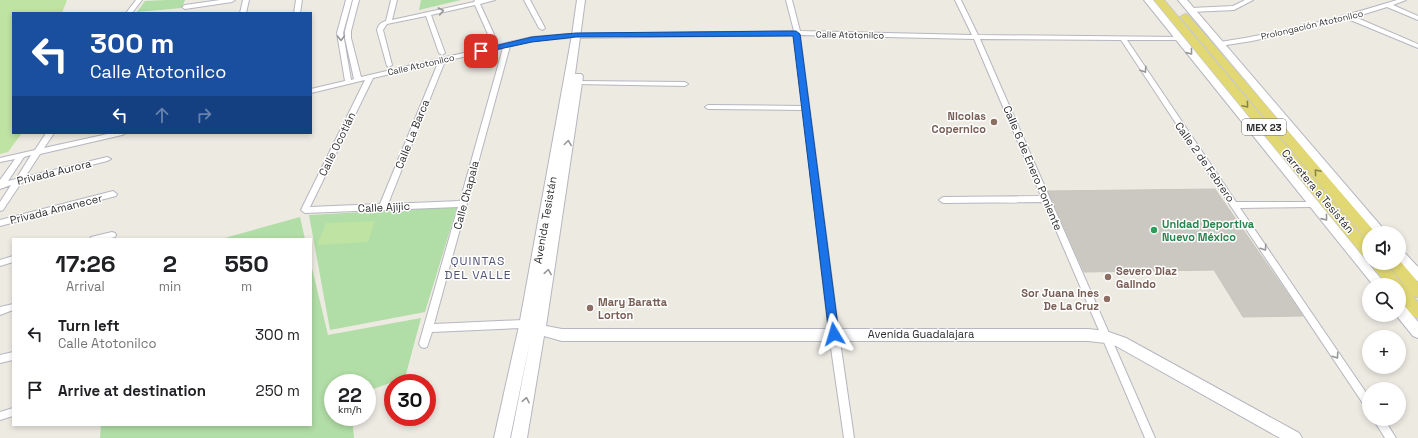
<!DOCTYPE html>
<html lang="en">
<head>
<meta charset="utf-8">
<style>
  :root { --surface:#fff; --page:#f2f2f2; --text:#202124; --muted:#757577 }
  body { margin:0; font-family:"Space Grotesk",sans-serif; background:var(--page); color:var(--text); height:100vh; display:flex; flex-direction:column; font-size:15px; white-space:nowrap }
  * { box-sizing:border-box; margin:0 }
  p { font-size:13px; color:var(--muted) }
  .icon { flex:none; width:22px; height:22px; fill:none; stroke:currentColor; stroke-width:2; stroke-linecap:round; stroke-linejoin:round }
  .map { position:relative; flex:1; overflow:hidden }
  .sheet { position:absolute; left:12px; top:238px; width:300px; height:188px; display:flex; flex-direction:column; background:var(--surface); border-radius:0px; box-shadow:0 2px 6px #0003 }
  .sheet>* { flex:none }
  .banner { position:absolute; left:12px; top:12px; width:300px; height:122px; border-radius:0px; box-shadow:0 2px 6px #0003; background:#1a4fa0; color:#fff; overflow:hidden }
  .tools { position:absolute; left:1362px; top:226px; display:grid; gap:8px }
  .tools a { display:grid; place-items:center; width:44px; height:44px; border-radius:50%; background:var(--surface); box-shadow:0 2px 6px #0003; font-size:20px }
  .speed { position:absolute; left:324px; top:374px; display:flex; gap:8px; font-size:20px; font-weight:700; text-align:center }
  .speed>* { display:grid; place-content:center; width:52px; height:52px; border-radius:50%; background:var(--surface); box-shadow:0 2px 6px #0003; line-height:1 }
  .speed small { font-size:10px; font-weight:400 }
  .speed .limit { border:6px solid #d22; background:#fff; color:#111 }
  .pin { position:absolute; display:grid; place-items:center; width:34px; height:34px; color:#fff; margin:-17px; border-radius:8px; box-shadow:0 2px 6px #0006 }
  .me { position:absolute; width:44px; margin:-22px; rotate:353deg; stroke-linejoin:round; filter:drop-shadow(0 0 3px #0008) }
  .turn { display:flex; align-items:center; gap:14px; height:84px; padding:0 12px; font-size:18px }
  .turn .icon { width:52px; height:52px; stroke-width:2.5 }
  .turn b { display:block; font-size:28px; line-height:34px }
  .lanes { display:flex; align-items:center; height:38px; padding:0 12px; background:#0003; justify-content:center; gap:20px; direction:ltr }
  .lanes .off { opacity:.35 }
  .eta { display:flex; justify-content:space-evenly; align-items:center; height:68px; text-align:center }
  .eta b { font-size:24px; font-weight:800; line-height:28px }
  ul { padding:0; list-style:none }
  li { display:flex; align-items:center; gap:12px; height:56px; padding:0 12px }
  li div { flex:1 }
  li b { display:block; font-size:15px }
  li em { font-style:normal }
  .map>svg:first-child { display:block }
</style>
</head>
<body>
<div class="map">
<svg width="1418" height="438" viewBox="0 0 1418 438">
  <rect width="100%" height="100%" fill="#edeae2"/>
  <path fill="#b1dda6" d="M167,0H185L182,8L137,12L145,1Z
    M421,0H461L419,10Z
    M457,207L425,312L330,330L309,215Z
    M300,217L305,239H221Z
    M311,264L328,335L421,318L405,378L367,391V383H333V417H352L354,438H100L101,425H311Z"/>
  <path fill="#bfe3a3" d="M0,0H67L62,13H13V133H22L8,152L0,154Z
    M375,221L368,242L317,245L326,223Z"/>
  <path fill="#cac8c0" stroke="#c9c6bc" d="M1215,189L1303,316L1243,317L1214,270L1084,272L1048,191Z"/>
  <g fill="none" stroke-linecap="round" stroke-linejoin="round">
    <defs>
      <path id="street" d="M136,0H142L132,13H126Z
        M220,0H235L232,2L185,9L182,7L185,5Z
        M243,0H249L246,13H240Z
        M296,0H302L300,13H294Z
        M346,0H352L343,33L351,80L354,79L345,38V31L353,0H359L351,31V38L361,77L532,37L568,34L794,31L786,0H792L800,31L972,35L955,0H961L978,35L1181,37V39L1179,40H1127L1236,202H1317L1318,204L1314,207L1240,208L1369,397V409L1366,408L1212,178L1121,40L980,39L1155,438H1145L1044,202L943,203L939,200L943,197L1041,196L974,39L800,35L839,334L854,438H844L829,334L803,110L708,109L705,107L708,105L803,106L794,35L568,38L532,41L510,46L434,324L522,320L529,323L531,326L529,329L526,330L521,328L432,332L427,347L424,348L421,347L419,344L458,207L305,213L301,210L365,80L311,93V89L345,81L337,33ZM503,48L460,201L388,204L445,61ZM438,63L380,204L310,207L373,78Z
        M391,0H397L392,20L474,2L475,0H495L480,4L497,41L494,43L491,41L475,5L431,15L445,53L442,55L439,53L426,16L387,24L383,30L392,65L389,67L387,66L377,30C378,25 381,22 386,21Z
        M524,0H530L545,28L544,29L542,30L539,28Z
        M1245,0H1253L1234,10L1191,12L1188,10L1191,8L1233,6Z
        M1397,0H1406L1393,5L1418,16V20L1387,7L1355,17L1418,44V48L1348,19L1252,41L1220,46L1217,44L1220,42C1280,33 1339,18 1397,0Z
        M577,81L685,82L688,84L685,86L575,84L574,83Z
        M46,133H54L44,148L112,133H126L122,135L40,154L25,177L107,157L111,159L107,161L21,183L3,210L0,211V202L11,185L0,189V180L15,159L0,162V158L35,150ZM31,155L16,179L8,181L24,157Z
        M113,191L117,194L116,196L0,226V220Z
        M112,232L115,233L116,235L115,237L107,239H90L91,237Z
        M13,256V262L0,266V260Z
        M13,304V310L0,315V307Z
        M13,352V360L0,363V355Z
        M13,408V416L0,420V412Z
        M1373,419H1384L1396,438H1385Z"/>
      <path id="secondary" d="M577,0H585L575,74H581L583,76L546,326L562,329H1088L1106,331L1126,338L1299,433L1302,438H1280L1116,346L1106,343L1088,341H562L544,336L527,438H511L530,341L510,438H494L519,326L572,35Z
        M1144,0H1153L1386,285H1373Z
        M1178,0H1187L1387,233H1374Z
        M1399,249L1403,251L1418,267V281L1413,279L1399,262Z
        M1399,304L1404,305L1418,322V338L1413,336L1396,315H1399Z"/>
      <path id="primary" d="M1154,0H1164L1369,244V258L1364,257Z
        M1185,14L1188,15L1374,231L1375,233H1369V239L1364,237L1182,19L1180,17Z
        M1399,260L1418,282V297L1413,296L1418,302V318L1413,316L1399,299V285H1387L1370,263H1385L1412,295L1387,263H1399Z"/>
    </defs>
    <use href="#street" stroke="#b6b6c0" stroke-width="2"/>
    <use href="#secondary" stroke="#b6b6c0" stroke-width="2"/>
    <use href="#primary" stroke="#c9c9c9" stroke-width="2"/>
    <use href="#street" fill="#fff" fill-rule="evenodd"/>
    <use href="#secondary" fill="#fff" fill-rule="evenodd"/>
    <use href="#primary" fill="#e2d873" fill-rule="evenodd"/>
  </g>
  <defs><path id="oneway-chevron" d="M-2-3.5L2.5 0L-2 3.5" fill="none" stroke-width="1.6" stroke-linecap="round" stroke-linejoin="round"/></defs>
  <g stroke="#969696">
    <use href="#oneway-chevron" transform="translate(441 11) rotate(-12)"/>
    <use href="#oneway-chevron" transform="translate(341 38) rotate(88)"/>
    <use href="#oneway-chevron" transform="translate(1190 52) rotate(51)"/>
    <use href="#oneway-chevron" transform="translate(1144 70) rotate(57)"/>
    <use href="#oneway-chevron" transform="translate(568 143) rotate(-82)"/>
    <use href="#oneway-chevron" transform="translate(1325 218) rotate(51)"/>
    <use href="#oneway-chevron" transform="translate(1264 248) rotate(56)"/>
    <use href="#oneway-chevron" transform="translate(548 272) rotate(-81)"/>
    <use href="#oneway-chevron" transform="translate(1336 356) rotate(56)"/>
    <use href="#oneway-chevron" transform="translate(526 400) rotate(-79)"/>
  </g>
  <g stroke="#888350">
    <use href="#oneway-chevron" transform="translate(1246 105) rotate(50)"/>
    <use href="#oneway-chevron" transform="translate(1317 172) rotate(-130)"/>
  </g>
  <path fill="#1a73e8" stroke="#114b97" d="M796,31L800,34L839,334L838,337L834,338L830,337L829,334L793,36L576,37L532,42L481,53L477,51L478,50L532,37L576,33Z"/>
  <g fill="#8d6e63" stroke="#fff" stroke-width="1.5">
    <circle cx="994" cy="122" r="4"/>
    <circle cx="1108" cy="277" r="4"/>
    <circle cx="1107" cy="299" r="4"/>
    <circle cx="590" cy="308" r="4"/>
  </g>
  <circle fill="#2e9e5b" stroke="#fff" stroke-width="1.5" cx="1154" cy="230" r="4"/>
  <g text-anchor="middle" dominant-baseline="central" stroke-width="3" stroke-linejoin="round" paint-order="stroke">
    <g font-size="9" fill="#2e2e2e" stroke="#fff">
      <text transform="translate(1312 25) rotate(-13)">Prolongación Atotonilco</text>
      <text transform="translate(850 35) rotate(1)">Calle Atotonilco</text>
      <text transform="translate(421 65) rotate(-13)">Calle Atotonilco</text>
    </g>
    <rect fill="#fff" stroke="#6d6d6d" stroke-width="1" x="1242" y="119" width="44" height="16" rx="3"/>
    <g font-size="10" font-weight="bold" fill="#2e2e2e">
      <text x="1264" y="127">MEX 23</text>
    </g>
    <g font-size="11" font-weight="bold" fill="#785e54" stroke="#fff" text-anchor="end">
      <text x="986" y="116">Nicolas<tspan x="986" dy="13">Copernico</tspan></text>
      <text x="1116" y="271" text-anchor="start">Severo Diaz<tspan x="1116" dy="13">Galindo</tspan></text>
      <text x="1099" y="293">Sor Juana Ines<tspan x="1099" dy="13">De La Cruz</tspan></text>
      <text x="598" y="302" text-anchor="start">Mary Baratta<tspan x="598" dy="13">Lorton</tspan></text>
    </g>
    <g font-size="11" fill="#2e2e2e" stroke="#fff">
      <text transform="translate(412 134) rotate(-68)">Calle La Barca</text>
      <text transform="translate(337 144) rotate(-64)">Calle Ocotlán</text>
      <text transform="translate(1205 162) rotate(55)">Calle 2 de Febrero</text>
      <text transform="translate(1033 168) rotate(67)">Calle 6 de Enero Poniente</text>
      <text transform="translate(54 172) rotate(-14)">Privada Aurora</text>
      <text transform="translate(1318 191) rotate(50)">Carretera a Tesistán</text>
      <text transform="translate(466 195) rotate(-75)">Calle Chapala</text>
      <text transform="translate(384 207) rotate(-3)">Calle Ajijic</text>
      <text transform="translate(56 209) rotate(-14)">Privada Amanecer</text>
      <text transform="translate(545 220) rotate(-80)">Avenida Tesistán</text>
      <text x="921" y="334">Avenida Guadalajara</text>
    </g>
    <g font-size="11" font-weight="bold" fill="#27864d" stroke="#fff" text-anchor="start">
      <text x="1162" y="224">Unidad Deportiva<tspan x="1162" dy="13">Nuevo México</tspan></text>
    </g>
    <g font-size="12" letter-spacing="1" fill="#53547a" stroke="#fff">
      <text x="478" y="261">QUINTAS<tspan x="478" dy="14">DEL VALLE</tspan></text>
    </g>
  </g>
</svg>
<div class="tools">
<a><svg class="icon" aria-label="sound" viewBox="0 0 24 24"><path d="M4 9h4l5-4v14l-5-4H4zM17 9q2 3 0 6"/></svg></a>
<a><svg class="icon" aria-label="search" viewBox="0 0 24 24"><circle cx="10" cy="10" r="6"/><path d="M15 15l6 6"/></svg></a>
<a>+</a>
<a>−</a>
</div>
<div class="speed"><div>22<small>km/h</small></div><div class="limit">30</div></div>
<div class="pin" style="left:481px;top:51px;background:#d93025"><svg class="icon" aria-label="arrive" viewBox="0 0 24 24"><path d="M6 21V4h12l-3 4 3 4H6"/></svg></div>
<svg class="me" style="left:834px;top:334px" viewBox="-20 -20 40 40"><path d="M0-17L14 15 0 8-14 15z" fill="#1a73e8" stroke="#fff" stroke-width="4"/></svg>
<div class="banner">
<div class="turn"><svg class="icon" aria-label="left" viewBox="0 0 24 24"><path d="M17 20v-9H6M10 6l-5 5 5 5"/></svg><div><b>300 m</b>Calle Atotonilco</div></div>
<div class="lanes"><svg class="icon" aria-label="left" viewBox="0 0 24 24"><path d="M17 20v-9H6M10 6l-5 5 5 5"/></svg><svg class="icon off" aria-label="ahead" viewBox="0 0 24 24"><path d="M12 20V5M6 11l6-6 6 6"/></svg><svg class="icon off" aria-label="right" viewBox="0 0 24 24"><path d="M7 20v-9h11M14 6l5 5-5 5"/></svg></div>
</div>
<section class="sheet">
<div class="eta">
<div><b>17:26</b><p>Arrival</p></div>
<div><b>2</b><p>min</p></div>
<div><b>550</b><p>m</p></div>
</div>
<ul>
<li><svg class="icon" aria-label="left" viewBox="0 0 24 24"><path d="M17 20v-9H6M10 6l-5 5 5 5"/></svg><div><b>Turn left</b><p>Calle Atotonilco</p></div><em>300 m</em></li>
<li><svg class="icon" aria-label="arrive" viewBox="0 0 24 24"><path d="M6 21V4h12l-3 4 3 4H6"/></svg><div><b>Arrive at destination</b></div><em>250 m</em></li>
</ul>
</section>
</div>
</body>
</html>
